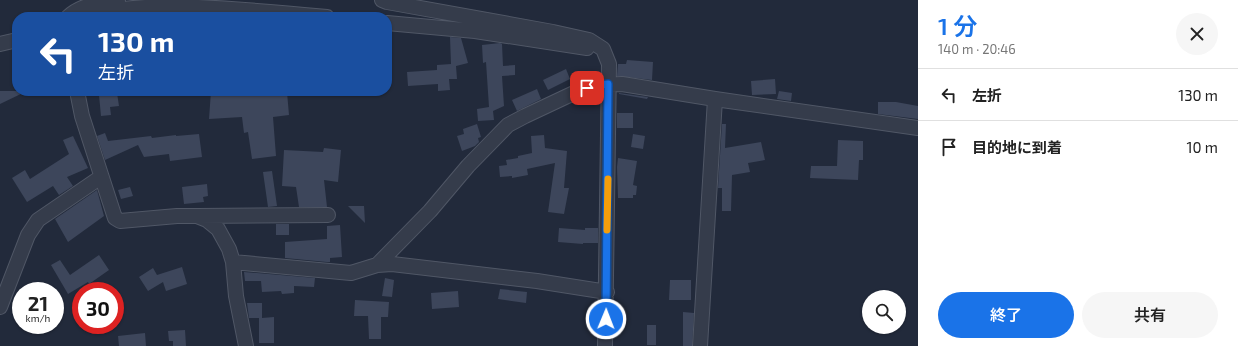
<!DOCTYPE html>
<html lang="ja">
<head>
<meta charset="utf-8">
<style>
  :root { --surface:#fff; --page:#f6f6f6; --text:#222; --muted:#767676; --line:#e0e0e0; --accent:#1a73e8 }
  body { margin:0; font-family:"Exo 2","Noto Sans JP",sans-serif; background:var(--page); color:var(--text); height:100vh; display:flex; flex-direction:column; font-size:15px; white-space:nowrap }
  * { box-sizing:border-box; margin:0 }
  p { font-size:13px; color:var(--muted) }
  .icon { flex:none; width:22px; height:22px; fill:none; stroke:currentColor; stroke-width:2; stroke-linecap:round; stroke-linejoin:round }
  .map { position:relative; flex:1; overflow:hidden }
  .details { display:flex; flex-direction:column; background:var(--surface); width:320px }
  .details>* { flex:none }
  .guide { position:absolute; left:12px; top:12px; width:380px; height:84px; border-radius:16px; box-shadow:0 1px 3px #0004; background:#1a4fa0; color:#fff; overflow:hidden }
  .tools { position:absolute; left:862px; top:290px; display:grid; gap:8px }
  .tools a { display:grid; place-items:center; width:44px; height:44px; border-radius:50%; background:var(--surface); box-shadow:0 1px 3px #0004; font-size:20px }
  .speed { position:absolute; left:12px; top:282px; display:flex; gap:8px; font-size:20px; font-weight:700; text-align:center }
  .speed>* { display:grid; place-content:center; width:52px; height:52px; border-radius:50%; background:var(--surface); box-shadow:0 1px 3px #0004; line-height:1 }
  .speed small { font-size:10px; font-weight:400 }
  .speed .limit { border:6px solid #d22; background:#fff; color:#111 }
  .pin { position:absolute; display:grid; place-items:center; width:34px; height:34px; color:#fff; margin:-17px; border-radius:8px; box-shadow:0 2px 6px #0006 }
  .me { position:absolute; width:44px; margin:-22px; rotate:1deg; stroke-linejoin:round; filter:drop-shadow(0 0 3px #0008) }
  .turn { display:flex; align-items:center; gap:14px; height:84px; padding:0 20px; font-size:18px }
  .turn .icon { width:52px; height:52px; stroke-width:2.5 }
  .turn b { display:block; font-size:28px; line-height:34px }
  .round { display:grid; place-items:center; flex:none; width:42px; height:42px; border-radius:21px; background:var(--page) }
  .headline { display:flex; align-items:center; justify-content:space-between; height:68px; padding:0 20px }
  h1 { font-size:24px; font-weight:600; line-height:30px; color:var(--accent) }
  .primary-button { display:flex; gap:8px; margin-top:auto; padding:8px 20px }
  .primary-button a { flex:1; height:46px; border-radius:24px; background:var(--accent); color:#fff; font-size:16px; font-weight:600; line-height:46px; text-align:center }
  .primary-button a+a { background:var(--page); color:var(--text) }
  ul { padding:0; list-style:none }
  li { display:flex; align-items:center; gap:12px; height:52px; padding:0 20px; border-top:1px solid var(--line) }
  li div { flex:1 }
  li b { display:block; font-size:15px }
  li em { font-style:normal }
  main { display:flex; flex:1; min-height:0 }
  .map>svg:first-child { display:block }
</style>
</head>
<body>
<main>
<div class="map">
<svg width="918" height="346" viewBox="0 0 918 346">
  <rect width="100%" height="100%" fill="#222a3b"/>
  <path fill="#3d465b" d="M450,37L461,38L468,63L456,66L457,79H449L450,90L438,91V84L408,86L407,72L437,70V65L451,64Z
    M500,43L502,44L503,66L515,65V75L502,76L504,106L493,111L494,120L478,121L477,109L489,107L486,62L483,63L482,45Z
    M627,60L653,62L652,80L617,76L618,64H626Z
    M566,69L570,79L548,90L543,80Z
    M775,79L776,94L752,95L751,81Z
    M537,89L541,99L517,111L512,100Z
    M0,91H27L0,104Z
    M211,91H248L249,96L287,92L289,115L273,117L276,156L252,159L248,132L244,133L242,117L209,119Z
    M779,91L792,93L791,101L777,99Z
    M117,93L119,106L110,107L111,115L101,116L99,95Z
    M619,93L648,97L647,99L619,94Z
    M878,102H896L918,106V119L878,114Z
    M617,113H633V128H617Z
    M477,124L481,137L478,138L479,142L475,146L462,151L457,136L464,134L463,129Z
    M722,124H726L725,148L761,142L765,160L748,163L750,172L732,175L731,211H722V188H718Z
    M105,133L108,141L151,136L152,138L176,135V136L199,134L202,157L170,161L169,154L144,157L138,145L105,160L97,136Z
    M633,134L645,136L643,149L631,147Z
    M544,135L545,148L567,151L564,188H569L564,214L548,212L555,163L527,169L528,175L512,178V176L500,177L499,166L507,165L506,160L518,158V156L532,153L531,136Z
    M73,136L88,168L67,177L73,186L59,195L53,186L27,202L12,178L25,170L30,179L69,154L63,140Z
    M838,140L863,141V160H859L858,180L810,178L811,166H837Z
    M324,148L341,150L338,182L324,180L327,207H299L296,187L282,186L284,150L323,152Z
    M618,158L637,161L633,185L637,186L636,195H633V198H618L617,167Z
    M272,171L277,206L268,207L263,172Z
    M207,184L208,196L203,197L204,202L184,204L182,187Z
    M130,187L133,196L121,199L118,190Z
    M97,190L104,216L68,242L55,219Z
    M348,206H364L365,223Z
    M276,224H289V235H276Z
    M340,225L342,257L330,258V262H327L285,258V242L327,239V226Z
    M559,228L585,230V228H598V243H583V244L558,242Z
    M99,255L109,270L89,284L88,282L68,294L51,265L60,260L70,275Z
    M182,267L187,284L166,291L163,282L148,291L139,277L153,268L157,275Z
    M244,272L315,278L314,287L294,286V293L282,294L281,291L262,292L261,281H245Z
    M385,278L394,280L392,297L382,296Z
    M670,280H691V300H669Z
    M500,289L527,292L526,303L498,299Z
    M458,291L459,307L432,309L431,293Z
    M355,300L389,302L388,317H381V339H369L368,316H354Z
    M247,303H262V318L274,317V343H259V318H249Z
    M683,312L694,313L692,346H683Z
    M647,325H656V345H647Z
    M185,330L186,346H173V341H169L168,331Z
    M145,333L146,346H119L118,336Z"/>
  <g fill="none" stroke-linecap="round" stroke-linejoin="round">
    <defs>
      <path id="minor" d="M382,0L387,2L553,32L589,40L603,49L609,64L605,346
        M68,17C82,4 99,3 118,2
        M89,17C126,5 160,6 198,7C241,9 284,13 327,17
        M387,23L475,31L587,48
        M0,44L17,40
        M77,91L82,116L115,218L120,221L177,216H197L207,220L218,229L229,249L233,262L236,296L246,346
        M198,216L328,215
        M233,262L351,273L377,265L430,211L468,166L508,125L525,116L576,92L598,85L622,84L715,99L918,128
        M377,265L392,264L537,281L607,292
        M0,307L28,235L38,220L101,177
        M700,346L715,99"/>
    </defs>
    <use href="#minor" stroke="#505766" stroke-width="16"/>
    <use href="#minor" stroke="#353c4b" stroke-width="14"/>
  </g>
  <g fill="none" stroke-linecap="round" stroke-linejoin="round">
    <defs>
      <path id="route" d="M587,88L598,85L608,84L606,319"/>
    </defs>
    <use href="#route" stroke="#114b97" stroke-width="10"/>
    <use href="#route" stroke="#1a73e8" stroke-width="7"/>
    <path stroke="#f59e0b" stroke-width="7" d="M607,230L608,179"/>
  </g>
</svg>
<div class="tools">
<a><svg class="icon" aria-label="search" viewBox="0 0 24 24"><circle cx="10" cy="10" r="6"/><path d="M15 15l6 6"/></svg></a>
</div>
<div class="speed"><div>21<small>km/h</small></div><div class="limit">30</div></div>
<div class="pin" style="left:587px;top:88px;background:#d93025"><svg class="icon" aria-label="arrive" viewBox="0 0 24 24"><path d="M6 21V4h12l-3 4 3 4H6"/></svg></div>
<svg class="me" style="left:606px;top:319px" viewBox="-20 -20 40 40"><circle r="17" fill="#1a73e8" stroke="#fff" stroke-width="3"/><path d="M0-11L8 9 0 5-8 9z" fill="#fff"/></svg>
<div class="guide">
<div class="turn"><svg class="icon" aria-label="left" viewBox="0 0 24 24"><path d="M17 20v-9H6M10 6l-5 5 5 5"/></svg><div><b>130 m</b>左折</div></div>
</div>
</div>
<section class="details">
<div class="headline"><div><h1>1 分</h1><p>140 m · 20:46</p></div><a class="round"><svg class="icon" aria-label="close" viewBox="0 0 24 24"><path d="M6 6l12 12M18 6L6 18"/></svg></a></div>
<ul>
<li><svg class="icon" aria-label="left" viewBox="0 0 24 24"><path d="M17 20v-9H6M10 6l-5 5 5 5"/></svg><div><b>左折</b></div><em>130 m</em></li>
<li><svg class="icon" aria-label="arrive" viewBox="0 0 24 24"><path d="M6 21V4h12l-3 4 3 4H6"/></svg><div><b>目的地に到着</b></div><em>10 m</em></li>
</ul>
<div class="primary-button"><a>終了</a><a>共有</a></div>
</section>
</main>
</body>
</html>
